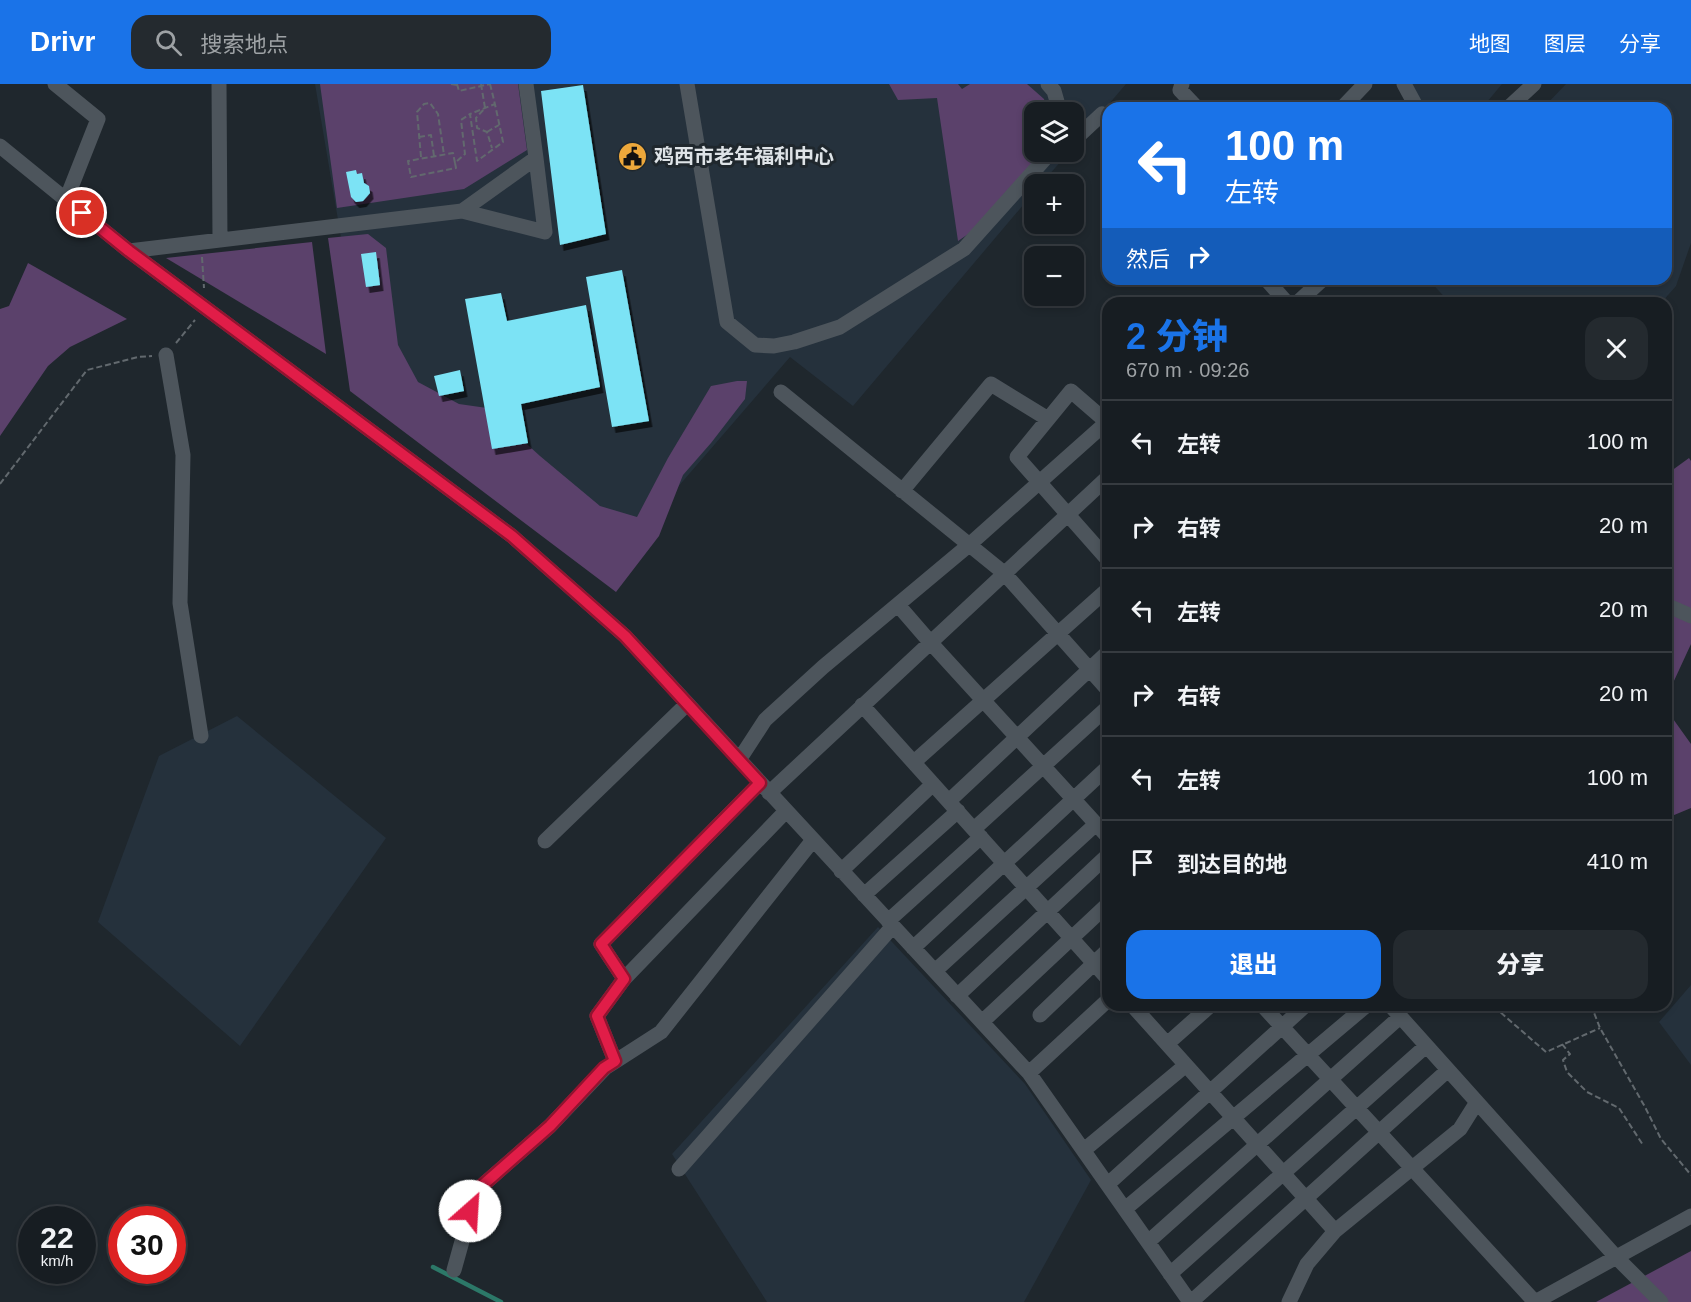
<!DOCTYPE html>
<html lang="zh">
<head>
<meta charset="utf-8">
<style>
  :root { --surface:#171d22; --page:#242a2f; --text:#f1f3f6; --muted:#9ea2a5; --line:#363b40; --accent:#1a73e8 }
  body { margin:0; font-family:Helvetica,"Noto Sans SC",sans-serif; background:var(--page); color:var(--text); height:100vh; display:flex; flex-direction:column; font-size:22px; white-space:nowrap }
  * { box-sizing:border-box; margin:0 }
  p { font-size:20px; color:var(--muted) }
  .icon { flex:none; width:33px; height:33px; fill:none; stroke:currentColor; stroke-width:2; stroke-linecap:round; stroke-linejoin:round }
  .map { position:relative; flex:1; overflow:hidden }
  .side { position:absolute; left:1102px; top:213px; width:570px; height:714px; display:flex; flex-direction:column; background:var(--surface); border-radius:18px; box-shadow:0 3px 9px #0003,0 0 0 2px var(--line) }
  .side>* { flex:none }
  .top-card { position:absolute; left:1102px; top:18px; width:570px; height:183px; border-radius:18px; box-shadow:0 3px 9px #0003,0 0 0 2px var(--line); background:#1a73e8; color:#fff; overflow:hidden }
  .tools { position:absolute; left:1024px; top:18px; display:grid; gap:12px }
  .tools a { display:grid; place-items:center; width:60px; height:60px; border-radius:12px; background:var(--surface); box-shadow:0 3px 9px #0003,0 0 0 2px var(--line); font-size:30px }
  .speed { position:absolute; left:18px; top:1122px; display:flex; gap:12px; font-size:30px; font-weight:700; text-align:center }
  .speed>* { display:grid; place-content:center; width:78px; height:78px; border-radius:50%; background:var(--surface); box-shadow:0 3px 9px #0003,0 0 0 2px var(--line); line-height:1 }
  .speed small { font-size:15px; font-weight:400 }
  .speed .limit { border:9px solid #d22; background:#fff; color:#111 }
  .pin { position:absolute; display:grid; place-items:center; width:51px; height:51px; color:#fff; margin:-26px; border:3px solid #fff; border-radius:50%; box-shadow:0 2px 6px #0007 }
  .me { position:absolute; width:66px; margin:-33px; rotate:26deg; stroke-linejoin:round; filter:drop-shadow(0 0 4px #0008) }
  .turn { display:flex; align-items:center; gap:21px; height:126px; padding:0 24px; font-size:27px }
  .turn .icon { width:78px; height:78px; stroke-width:2.5 }
  .turn b { display:block; font-size:42px; line-height:51px }
  .then { display:flex; align-items:center; height:57px; padding:0 24px; background:#0003; gap:12px; font-size:22px }
  .round { display:grid; place-items:center; flex:none; width:63px; height:63px; border-radius:18px; background:var(--page) }
  .summary { display:flex; align-items:center; justify-content:space-between; height:102px; padding:0 24px }
  h1 { font-size:36px; font-weight:800; line-height:45px; color:var(--accent) }
  .button { display:flex; gap:12px; margin-top:auto; padding:12px 24px }
  .button a { flex:1; height:69px; border-radius:18px; background:var(--accent); color:#fff; font-size:24px; font-weight:800; line-height:69px; text-align:center }
  .button a+a { background:var(--page); color:var(--text) }
  ul { padding:0; list-style:none }
  li { display:flex; align-items:center; gap:18px; height:84px; padding:0 24px; border-top:2px solid var(--line) }
  li div { flex:1 }
  li b { display:block; font-size:22px }
  li em { font-style:normal }
  header { display:flex; align-items:center; gap:36px; box-sizing:border-box; height:84px; padding:0 30px; background:var(--accent); color:#fff }
  header strong { font-size:28px }
  nav { display:flex; gap:33px; margin-inline-start:auto; font-size:21px }
  .search { width:420px; height:54px; background:var(--page); display:flex; align-items:center; gap:15px; box-sizing:border-box; padding:0 21px; border-radius:18px; color:var(--muted); font-size:22px }
  .map>svg:first-child { display:block }
</style>
</head>
<body>
<header>
<strong>Drivr</strong>
<div class="search"><svg class="icon" aria-label="search" viewBox="0 0 24 24"><circle cx="10" cy="10" r="6"/><path d="M15 15l6 6"/></svg>搜索地点</div>
<nav><a>地图</a><a>图层</a><a>分享</a></nav>
</header>
<div class="map">
<svg width="1691" height="1218" viewBox="0 0 1691 1218">
  <defs>
    <filter id="shadow"><feDropShadow dx="3.5" dy="6" stdDeviation="0" flood-color="#0009"/></filter>
  </defs>
  <rect width="100%" height="100%" fill="#1f272d"/>
  <path fill="#25313c" d="M315,0H1126L1074,61V28H1035V68H1069L1041,100H1035V107L853,322L790,273L614,477L365,295Z
    M1399,0H1502L1482,24H1426Z
    M1566,0H1691V159L1676,202L1661,219H1450L1428,195H1666V24H1543Z
    M237,632L386,754L240,962L98,838L159,672Z
    M878,843L1025,1000L1091,1096L1024,1218H767L672,1070Z
    M1691,901V981L1659,938Z"/>
  <path fill="#5b416b" d="M320,0H518L527,66L464,105L337,124Z
    M889,0H958L962,5L970,0H1027L1044,15L1048,28H1035V68H1043L983,140L958,157L937,14L898,16Z
    M368,150L386,164L398,261L418,298L459,320L487,324L540,372L600,422L637,433L668,374L711,302L737,297H747L745,315L711,359L683,391L659,452L616,508L350,307L328,154Z
    M312,158L326,270L166,174Z
    M28,179L127,235L70,263L48,282L0,352V225L9,222Z
    M1689,374L1691,377V560L1667,612V390Z
    M1666,625L1691,660V724L1667,734Z
    M1691,1167V1218H1596Z"/>
  <g fill="none" stroke-linecap="round" stroke-linejoin="round">
    <path stroke="#2c7868" stroke-width="4.5" d="M433,1183L501,1218"/>
  </g>
  <path fill="#7ce3f5" filter="url(#shadow)" d="M583,1L606,150L560,161L541,7Z
    M356,86L357,90L362,89L364,99L369,102L370,109L363,117L356,118L351,113L346,88Z
    M376,168L380,201L366,203L361,170Z
    M622,186L649,337L612,343L586,193Z
    M501,209L507,237L586,221L600,303L521,320L528,359L492,365L465,215Z
    M460,286L464,307L439,312L434,292Z"/>
  <g fill="none" stroke-linecap="round" stroke-linejoin="round">
    <path stroke="#62696e" stroke-width="2" stroke-dasharray="6 3" stroke-linecap="butt" d="M451,0L457,1
      M457,0L459,7L490,0
      M481,0L485,24L476,34L477,44L487,48L492,64
      M490,0C495,19 499,39 503,58L477,77L470,30L495,20
      M487,48L499,41
      M419,53L431,51L434,72
      M421,73L417,28L424,20L430,19L438,30L444,71
      M455,79L453,69L408,77L411,93L456,84L455,79L465,70L461,36L470,30
      M202,173L204,204
      M176,259L195,236
      M0,400L87,286L138,273L152,272
      M1666,477L1670,473
      M1496,921L1500,928L1546,968L1600,944
      M1591,921L1600,944L1645,1023L1661,1055L1691,1091
      M1562,960L1570,970L1563,976L1567,988L1587,1008L1619,1024L1643,1061"/>
    <path stroke="#4d555c" stroke-width="15" d="M55,0L98,35L66,116
      M219,0L220,156
      M687,0L727,238L755,261L774,262L794,258L840,243L964,165L1051,68
      M1048,0L1054,7L1060,28
      M1182,0L1180,6L1197,24
      M1404,0L1417,24
      M1344,22L1365,0
      M1508,24L1534,0
      M1074,56L1102,30L1108,34
      M0,62L129,167L512,452L625,552L1029,989L1190,1218
      M462,127L536,74L526,0
      M129,167L462,127L545,148L536,74
      M1266,195L1287,219
      M1297,219L1323,195
      M166,271L183,371L180,519L201,652
      M781,308L1004,489L1108,606
      M1108,339L1071,307L1017,373L1108,476
      M902,407L991,300L1048,335
      M898,521L930,558L1108,753
      M1666,521L1691,532
      M862,621L1108,895
      M739,676L765,636L823,583L969,461L1107,338
      M914,678L1108,505
      M769,709L1108,393
      M949,717L1108,568
      M974,745L1108,623
      M545,757L687,620
      M841,787L933,700
      M864,811L958,727
      M888,837L981,753
      M913,864L1108,683
      M935,887L1096,740
      M624,895L601,860L760,699
      M957,912L1108,771
      M1132,921L1335,1147
      M1262,921L1535,1218
      M1390,921L1616,1173L1661,1218
      M1040,931L1108,866
      M982,938L1108,820
      M1167,960L1211,921
      M615,977L597,932L624,895L786,727
      M1029,989L1108,916
      M1084,1066L1186,981
      M679,1085L893,842
      M1108,1100L1306,921
      M1125,1125L1367,921
      M1148,1158L1400,933
      M454,1186L476,1107L550,1042L605,984L661,948L813,756
      M1170,1190L1426,962
      M1191,1218L1448,986
      M1289,1218L1307,1180L1335,1147L1460,1045L1477,1018
      M1535,1218L1691,1132"/>
  </g>
  <g fill="none" stroke-linecap="round" stroke-linejoin="round">
    <defs>
      <path id="route" d="M82,129L129,167L512,452L625,552L760,699L601,860L624,895L597,932L615,977L604,984L550,1042L476,1107L470,1127"/>
    </defs>
    <use href="#route" stroke="#92132f" stroke-width="15"/>
    <use href="#route" stroke="#e11d48" stroke-width="10"/>
  </g>
  <defs>
    <symbol id="civic-disc" viewBox="-11 -11 22 22"><circle r="9.5" fill="#eda83b" stroke="#1f272d"/><path d="M-.6-6.5H3V-4.5H.6V-3L4-1V1h2V6H-6V1h2V-1L-.6-3ZM-1.2 2.5V6h2.4V2.5Z" fill="#111"/></symbol>
  </defs>
  <g fill-rule="evenodd">
    <use href="#civic-disc" x="616" y="56" width="33" height="33"/>
  </g>
  <g text-anchor="middle" dominant-baseline="central" stroke-width="6" stroke-linejoin="round" paint-order="stroke">
    <g font-size="20" font-weight="bold" fill="#dee3e7" stroke="#1f272d" text-anchor="start">
      <text x="654" y="72">鸡西市老年福利中心</text>
    </g>
  </g>
</svg>
<div class="tools">
<a><svg class="icon" aria-label="layers" viewBox="0 0 24 24"><path d="M12 4l9 5-9 5-9-5zM3 14l9 5 9-5"/></svg></a>
<a>+</a>
<a>−</a>
</div>
<div class="speed"><div>22<small>km/h</small></div><div class="limit">30</div></div>
<div class="pin" style="left:82px;top:129px;background:#d93025"><svg class="icon" aria-label="arrive" viewBox="0 0 24 24"><path d="M6 21V4h12l-3 4 3 4H6"/></svg></div>
<svg class="me" style="left:470px;top:1127px" viewBox="-20 -20 40 40"><circle r="19" fill="#fff"/><path d="M0-13L10 11 0 6-10 11z" fill="#e11d48"/></svg>
<div class="top-card">
<div class="turn"><svg class="icon" aria-label="left" viewBox="0 0 24 24"><path d="M17 20v-9H6M10 6l-5 5 5 5"/></svg><div><b>100 m</b>左转</div></div>
<div class="then">然后<svg class="icon" aria-label="right" viewBox="0 0 24 24"><path d="M7 20v-9h11M14 6l5 5-5 5"/></svg></div>
</div>
<section class="side">
<div class="summary"><div><h1>2 分钟</h1><p>670 m · 09:26</p></div><a class="round"><svg class="icon" aria-label="close" viewBox="0 0 24 24"><path d="M6 6l12 12M18 6L6 18"/></svg></a></div>
<ul>
<li><svg class="icon" aria-label="left" viewBox="0 0 24 24"><path d="M17 20v-9H6M10 6l-5 5 5 5"/></svg><div><b>左转</b></div><em>100 m</em></li>
<li><svg class="icon" aria-label="right" viewBox="0 0 24 24"><path d="M7 20v-9h11M14 6l5 5-5 5"/></svg><div><b>右转</b></div><em>20 m</em></li>
<li><svg class="icon" aria-label="left" viewBox="0 0 24 24"><path d="M17 20v-9H6M10 6l-5 5 5 5"/></svg><div><b>左转</b></div><em>20 m</em></li>
<li><svg class="icon" aria-label="right" viewBox="0 0 24 24"><path d="M7 20v-9h11M14 6l5 5-5 5"/></svg><div><b>右转</b></div><em>20 m</em></li>
<li><svg class="icon" aria-label="left" viewBox="0 0 24 24"><path d="M17 20v-9H6M10 6l-5 5 5 5"/></svg><div><b>左转</b></div><em>100 m</em></li>
<li><svg class="icon" aria-label="arrive" viewBox="0 0 24 24"><path d="M6 21V4h12l-3 4 3 4H6"/></svg><div><b>到达目的地</b></div><em>410 m</em></li>
</ul>
<div class="button"><a>退出</a><a>分享</a></div>
</section>
</div>
</body>
</html>
